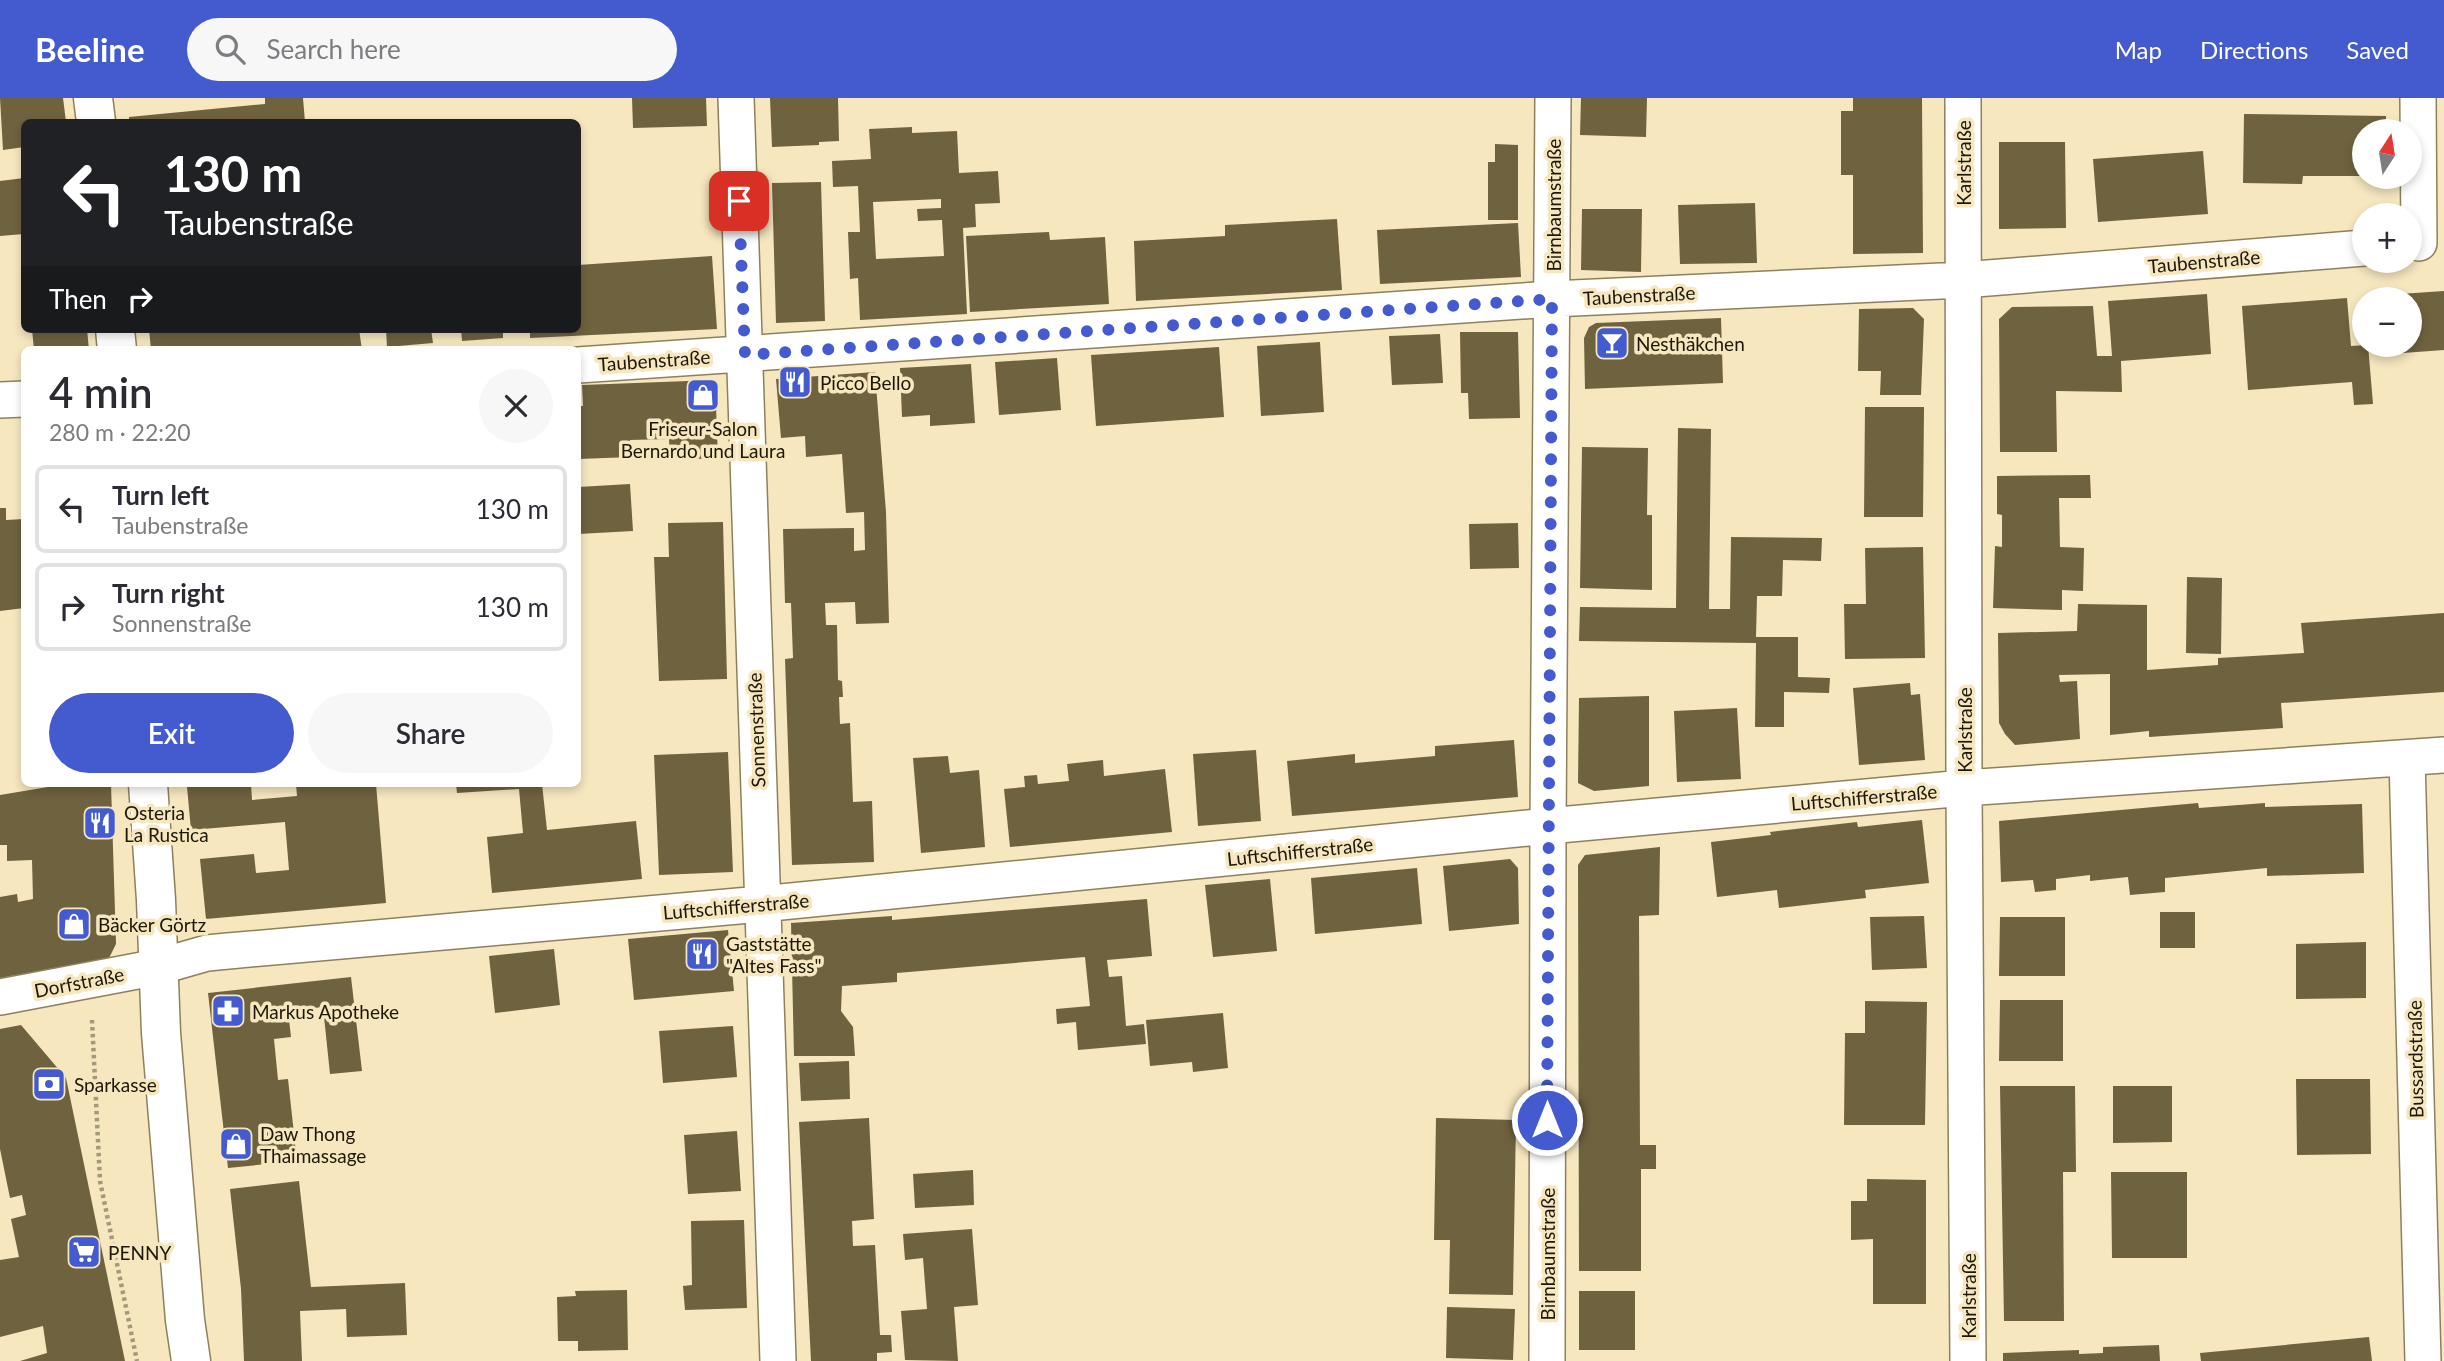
<!DOCTYPE html>
<html lang="en">
<head>
<meta charset="utf-8">
<style>
  :root { --surface:#fff; --page:#f7f7f7; --text:#2b2b33; --muted:#7c7c81; --line:#e1e1e2; --accent:#445bcf }
  body { margin:0; font-family:Lato,sans-serif; background:var(--page); color:var(--text); height:100vh; display:flex; flex-direction:column; font-size:26px; white-space:nowrap }
  * { box-sizing:border-box; margin:0 }
  p { font-size:23px; color:var(--muted) }
  .icon { flex:none; width:38px; height:38px; fill:none; stroke:currentColor; stroke-width:2; stroke-linecap:round; stroke-linejoin:round }
  .map { position:relative; flex:1; overflow:hidden }
  .details { position:absolute; left:21px; top:248px; width:560px; height:441px; display:flex; flex-direction:column; background:var(--surface); border-radius:10px; box-shadow:0 4px 10px #0003 }
  .details>* { flex:none }
  .hud { position:absolute; left:21px; top:21px; width:560px; height:214px; border-radius:10px; box-shadow:0 4px 10px #0003; background:#202124; color:#fff; overflow:hidden }
  .needle { width:46px; rotate:12deg }
  .tools { position:absolute; left:2352px; top:21px; display:grid; gap:14px }
  .tools a { display:grid; place-items:center; width:70px; height:70px; border-radius:50%; background:var(--surface); box-shadow:0 4px 10px #0003; font-size:35px }
  .pin { position:absolute; display:grid; place-items:center; width:60px; height:60px; color:#fff; margin:-30px; border-radius:14px; box-shadow:0 4px 10px #0006 }
  .me { position:absolute; width:77px; margin:-38px; rotate:0deg; stroke-linejoin:round; filter:drop-shadow(0 0 5px #0008) }
  .turn { display:flex; align-items:center; gap:24px; height:147px; padding:0 28px; font-size:32px }
  .turn .icon { width:91px; height:91px; stroke-width:2.5 }
  .turn b { display:block; font-size:49px; line-height:60px }
  .then { display:flex; align-items:center; height:66px; padding:0 28px; background:#0003; gap:14px; font-size:26px }
  .round { display:grid; place-items:center; flex:none; width:74px; height:74px; border-radius:37px; background:var(--page) }
  .overview { display:flex; align-items:center; justify-content:space-between; height:119px; padding:0 28px }
  h1 { font-size:42px; font-weight:600; line-height:52px }
  .cta { display:flex; gap:14px; margin-top:auto; padding:14px 28px }
  .cta a { flex:1; height:80px; border-radius:42px; background:var(--accent); color:#fff; font-size:28px; font-weight:600; line-height:80px; text-align:center }
  .cta a+a { background:var(--page); color:var(--text) }
  ul { padding:0; list-style:none }
  li { display:flex; align-items:center; gap:21px; height:88px; margin:0 14px 10px; padding:0 14px; border:4px solid var(--line); border-radius:10px }
  li div { flex:1 }
  li b { display:block; font-size:26px }
  li em { font-style:normal }
  header { display:flex; align-items:center; gap:42px; box-sizing:border-box; height:98px; padding:0 35px; background:var(--accent); color:#fff }
  header strong { font-size:33px }
  nav { display:flex; gap:38px; margin-inline-start:auto; font-size:24px }
  .search { width:490px; height:63px; background:var(--page); display:flex; align-items:center; gap:18px; box-sizing:border-box; padding:0 24px; border-radius:38px; color:var(--muted); font-size:26px }
  .map>svg:first-child { display:block }
</style>
</head>
<body>
<header>
<strong>Beeline</strong>
<div class="search"><svg class="icon" aria-label="search" viewBox="0 0 24 24"><circle cx="10" cy="10" r="6"/><path d="M15 15l6 6"/></svg>Search here</div>
<nav><a>Map</a><a>Directions</a><a>Saved</a></nav>
</header>
<div class="map">
<svg width="2444" height="1263" viewBox="0 0 2444 1263">
  <rect width="100%" height="100%" fill="#f6e7bf"/>
  <path fill="#6f623e" fill-rule="evenodd" d="M0,0H63L66,24H24V49L3,52Z
    M265,0H303L305,24H129V19L265,6Z
    M632,0H706L707,28L633,30Z
    M770,0H838L839,43L819,44V47L772,49Z
    M1581,0H1647L1646,39L1580,37Z
    M1853,0H1922L1923,155L1853,156V77H1841V13H1853Z
    M2244,16L2386,18V33H2364V78H2303L2302,86L2243,85Z
    M912,29V35L957,33L959,75L998,73L1000,105L975,106L976,129L963,130L967,216L860,222L858,180L850,181L848,134H860L858,88L833,89L832,63L871,61L869,31ZM941,101V110L917,111L918,123L942,122L944,158L876,161L873,104Z
    M1999,44H2065L2066,130L1999,131Z
    M1495,46L1518,47V122H1488V64H1495Z
    M2203,53L2208,116L2098,124L2093,61Z
    M24,80V136L0,138V83Z
    M821,84L825,223L776,225L772,85Z
    M1755,105L1757,165L1680,166L1678,107Z
    M1582,111H1642L1641,174L1581,172Z
    M1337,121L1342,192L1136,203L1134,143L1225,138V127Z
    M1518,125L1521,179L1380,186L1377,132Z
    M1049,134L1050,142L1105,139L1109,206L970,214L966,138Z
    M712,158L717,231L530,240V231H578V167Z
    M2444,193V252L2389,256L2388,247H2410V201H2385V197Z
    M2207,196L2211,256L2121,263L2122,294L2056,293L2057,354H2000L1999,221L2012,209L2093,208L2097,258H2112L2108,203Z
    M2347,200L2351,248L2368,247L2373,306L2354,307L2352,284L2248,292L2242,208Z
    M1913,210L1924,221L1921,297H1880L1881,273H1858L1859,211Z
    M1721,220L1723,285L1585,291L1584,240L1589,229L1596,225Z
    M32,231H87L89,252H34Z
    M149,231H359L362,252H151Z
    M386,231H431L433,245L387,249Z
    M461,231H503V240L462,243Z
    M1460,234H1518L1520,320L1469,321L1468,295H1461Z
    M1440,236L1443,285L1392,287L1389,238Z
    M1320,244L1324,314L1261,318L1257,248Z
    M1219,249L1224,319L1096,328L1091,257Z
    M1057,260L1061,312L999,317L995,264Z
    M971,266L975,325L930,328V317L902,319L900,270Z
    M875,274L886,414L889,525L856,526L855,504L825,505L826,527H837L838,582L842,583L843,599H839L840,626L850,625L853,704L872,703L874,764L792,767L785,561L793,560L791,505H785L783,431L854,430V453L865,452L864,414L846,415L842,356L806,359L805,338L781,340L776,281Z
    M715,282L718,360L670,362L669,341L630,342L631,359L579,361L578,308H583L582,287Z
    M1865,309H1924L1923,419H1864Z
    M1678,330L1711,331L1709,511H1730L1731,439L1822,440L1821,463L1783,462L1782,498H1757L1756,539H1798V579L1830,580L1829,595L1784,594V629H1755L1756,545L1579,543L1580,509L1676,510Z
    M1582,349L1648,350L1647,417H1652V492L1580,490Z
    M2090,377L2091,400H2059L2060,449L2084,450L2083,493L2062,492V512L1993,510L1995,448L2002,449V417L1997,416V378Z
    M630,386L633,433L578,436V389Z
    M0,410H6V422L24,421V510L0,513Z
    M723,424L727,581L659,583L654,459H669L668,425Z
    M1518,425L1519,470L1470,471L1469,426Z
    M1923,449L1925,560L1845,561L1844,506H1866L1865,450Z
    M2187,479L2222,480L2221,556L2186,555Z
    M2078,506L2147,507V572L2218,567V560L2304,555L2301,525L2444,515V594L2281,605L2283,630L2149,639V633L2110,637V576L2059,577L2060,584L2077,583L2080,641L2015,647L2005,636L1999,625L1998,535L2077,533Z
    M1910,585L1911,597L1920,596L1925,662L1859,667L1853,590Z
    M1649,598V688L1594,693L1578,685L1579,600Z
    M1737,610L1741,681L1677,684L1674,613Z
    M1514,642L1518,699L1292,718L1287,663L1355,656V665L1435,658V648Z
    M1256,652L1261,723L1198,728L1193,656Z
    M728,654L733,774L659,777L654,657Z
    M948,658L950,675L979,672L985,749L921,755L913,660Z
    M1103,662L1104,678L1165,671L1172,734L1010,749L1004,691L1025,689L1024,678L1037,677L1038,686L1069,683L1067,666Z
    M66,686H111L116,846L109,860L0,880V799L17,796L18,804L33,801L32,762L7,763V747H0V697Z
    M225,686H251L252,702L297,698L296,686H376L386,805L206,821L200,761L254,756L256,775L289,772L285,724L191,732L187,689Z
    M456,686H542L547,732L636,723L642,781L492,795L487,739L523,735L519,691L457,695Z
    M2198,705L2199,710L2265,705V709L2362,706L2364,775L2267,778V770L2165,780V794L2130,797L2128,779L2090,783V777L2056,781V792L2035,794L2033,782L2001,784L1999,723Z
    M1922,722L1929,785L1865,792L1866,800L1779,810L1777,792L1717,799L1711,744L1771,737L1770,734L1857,724L1858,729Z
    M1660,749L1659,817L1639,818L1640,1047H1656V1071H1641V1173H1579L1578,767L1585,757Z
    M1510,761L1518,770L1519,826L1449,833L1443,768Z
    M1417,770L1422,826L1315,836L1311,780Z
    M1270,781L1277,853L1213,859L1205,787Z
    M1147,801L1152,858L1107,862L1109,879L1122,878L1126,928L1144,926L1146,946L1078,952L1076,924L1057,926L1056,911L1090,908L1085,859L897,875V884L842,888L841,913L853,929L855,958H794L791,825L892,818V822Z
    M2160,814H2195V850H2160Z
    M1924,818L1927,870L1872,872L1870,819Z
    M2000,819H2065V878H1999Z
    M728,832L734,893L634,902L628,841Z
    M2366,844V900L2296,901V846Z
    M554,851L560,907L495,915L489,858Z
    M351,879L362,973L330,976L323,909L288,913L291,939L274,941L278,982L288,981L297,1063L228,1070L208,895Z
    M2000,902H2063V963H1999Z
    M1865,903L1927,904L1925,1027H1844L1845,935H1865Z
    M1223,915L1228,970L1193,974L1192,964L1150,968L1146,922Z
    M21,927L66,980L125,1263H20L47,1255L43,1228L0,1239V1162L19,1159L11,1121L26,1117L22,1097L10,1100L0,1051V931Z
    M733,928L737,979L663,985L659,933Z
    M849,963L850,1001L801,1003L799,965Z
    M2296,981H2370L2371,1056L2297,1057Z
    M2000,988H2075L2076,1074H2063L2064,1223H2004Z
    M2113,988H2172V1044L2113,1045Z
    M869,1020L874,1121L852,1123L853,1148L875,1147L880,1237H891L892,1254L877,1255V1263H811L799,1024Z
    M1436,1020L1516,1022L1513,1197L1449,1196L1450,1142H1434Z
    M737,1033L741,1093L688,1096L684,1037Z
    M973,1072L974,1107L915,1110L913,1076Z
    M2111,1074H2187V1160H2112Z
    M1867,1081L1926,1082V1206H1873V1141L1851,1142V1103H1867Z
    M299,1083L311,1189L405,1185L407,1237L347,1239L346,1211L300,1213L302,1263H244L241,1191L230,1091Z
    M744,1122L747,1210L685,1212L683,1188L692,1187L691,1123Z
    M972,1131L978,1207L954,1209L958,1263L905,1262L901,1213L927,1211L923,1160L905,1162L903,1136Z
    M627,1192L628,1252L578,1253V1243H558L557,1199L576,1198L575,1193Z
    M1579,1193H1635V1252H1579Z
    M1447,1209L1515,1211L1513,1262L1446,1260Z
    M2369,1239L2372,1263H2201L2200,1255Z
    M2159,1247L2160,1263H2003V1255L2079,1252V1256L2103,1255V1249Z"/>
  <g fill="none" stroke-linecap="round" stroke-linejoin="round">
    <defs>
      <path id="minor" d="M736,0L778,1263
        M1963,0L1964,690L1968,1263
        M2418,0L2419,145
        M578,267L1552,201L1963,182L2364,150
        M0,302L24,301
        M2407,660L2423,1263
        M0,899L158,869L207,855L228,853L761,806L1548,728L1964,690L2444,657
        M1547,1263L1548,728L1553,0"/>
      <path id="tertiary" d="M93,0L96,24
        M115,231L117,252
        M148,686L156,802L161,935L185,1222L191,1263"/>
    </defs>
    <use href="#minor" stroke="#8e805b" stroke-width="38"/>
    <use href="#tertiary" stroke="#8e805b" stroke-width="41"/>
    <path stroke="#a5997b" stroke-width="4.5" stroke-dasharray="3.5 3.5" stroke-linecap="butt" d="M92,922L100,1083L137,1263"/>
    <use href="#minor" stroke="#fff" stroke-width="35"/>
    <use href="#tertiary" stroke="#fff" stroke-width="38"/>
  </g>
  <g fill="none" stroke-linecap="round" stroke-linejoin="round">
    <path stroke="#445bcf" stroke-width="12" stroke-dasharray="0 21.6" d="M739,103L745,257L1552,201L1547,1022"/>
  </g>
  <defs>
    <symbol id="bar-square" viewBox="-11 -11 22 22"><rect x="-9" y="-9" width="18" height="18" rx="4" fill="#445bcf" stroke="#f6e7bf"/><path d="M-6-5H6L.8 .8V4.5H3.5V6h-7V4.5H-.8V.8Z" fill="#fff"/></symbol>
    <symbol id="restaurant-square" viewBox="-11 -11 22 22"><rect x="-9" y="-9" width="18" height="18" rx="4" fill="#445bcf" stroke="#f6e7bf"/><path d="M-5-6h1v4h1v-4h1v4h1v-4h1v5L-1.5 .5V6h-2V.5L-5-1ZM5-6V6H3V1.5H1.5Q1.5-4 5-6Z" fill="#fff"/></symbol>
    <symbol id="shop-square" viewBox="-11 -11 22 22"><rect x="-9" y="-9" width="18" height="18" rx="4" fill="#445bcf" stroke="#f6e7bf"/><path d="M-5-2.5h2.3a2.7 3.5 0 0 1 5.4 0H5L5.5 6h-11ZM-1.5-2.5h3a1.5 2.3 0 0 0-3 0Z" fill="#fff"/></symbol>
    <symbol id="pharmacy-square" viewBox="-11 -11 22 22"><rect x="-9" y="-9" width="18" height="18" rx="4" fill="#445bcf" stroke="#f6e7bf"/><path d="M-2-6h4v4h4v4h-4v4h-4v-4h-4v-4h4Z" fill="#fff"/></symbol>
    <symbol id="bank-square" viewBox="-11 -11 22 22"><rect x="-9" y="-9" width="18" height="18" rx="4" fill="#445bcf" stroke="#f6e7bf"/><path d="M-6-4H6V4H-6ZM0-2.3a2.3 2.3 0 1 0 0 4.6a2.3 2.3 0 1 0 0-4.6Z" fill="#fff"/></symbol>
    <symbol id="supermarket-square" viewBox="-11 -11 22 22"><rect x="-9" y="-9" width="18" height="18" rx="4" fill="#445bcf" stroke="#f6e7bf"/><path d="M-6-5.5h2.5l.6 2H6L4.5 2H-2.5L-4.4-4H-6ZM-1.5 3.2a1.3 1.3 0 1 0 .1 0ZM3 3.2a1.3 1.3 0 1 0 .1 0Z" fill="#fff"/></symbol>
  </defs>
  <g fill-rule="evenodd">
    <use href="#bar-square" x="1593" y="226" width="38" height="38"/>
    <use href="#restaurant-square" x="776" y="265" width="38" height="38"/>
    <use href="#shop-square" x="684" y="278" width="38" height="38"/>
    <use href="#restaurant-square" x="81" y="706" width="38" height="38"/>
    <use href="#shop-square" x="55" y="807" width="38" height="38"/>
    <use href="#restaurant-square" x="683" y="837" width="38" height="38"/>
    <use href="#pharmacy-square" x="209" y="894" width="38" height="38"/>
    <use href="#bank-square" x="30" y="967" width="38" height="38"/>
    <use href="#shop-square" x="217" y="1027" width="38" height="38"/>
    <use href="#supermarket-square" x="65" y="1135" width="38" height="38"/>
  </g>
  <g text-anchor="middle" dominant-baseline="central" stroke-width="7" stroke-linejoin="round" paint-order="stroke">
    <g font-size="19" fill="#1d1708" stroke="#f6e7bf">
      <text transform="translate(1963 65) rotate(-90)">Karlstraße</text>
      <text transform="translate(1553 107) rotate(-90)">Birnbaumstraße</text>
      <text transform="translate(2204 163) rotate(-5)">Taubenstraße</text>
      <text transform="translate(1639 197) rotate(-3)">Taubenstraße</text>
      <text transform="translate(654 262) rotate(-4)">Taubenstraße</text>
      <text transform="translate(756 632) rotate(-92)">Sonnenstraße</text>
      <text transform="translate(1964 632) rotate(-90)">Karlstraße</text>
      <text transform="translate(1864 699) rotate(-5)">Luftschifferstraße</text>
      <text transform="translate(1300 753) rotate(-6)">Luftschifferstraße</text>
      <text transform="translate(736 808) rotate(-5)">Luftschifferstraße</text>
      <text transform="translate(79 884) rotate(-11)">Dorfstraße</text>
      <text transform="translate(2415 961) rotate(-91)">Bussardstraße</text>
      <text transform="translate(1547 1156) rotate(-90)">Birnbaumstraße</text>
      <text transform="translate(1968 1198) rotate(-90)">Karlstraße</text>
    </g>
    <g font-size="19" fill="#1d1708" stroke="#f6e7bf" text-anchor="start">
      <text x="1636" y="245">Nesthäkchen</text>
      <text x="820" y="284">Picco Bello</text>
      <text x="703" y="330" text-anchor="middle">Friseur-Salon<tspan x="703" dy="22">Bernardo und Laura</tspan></text>
      <text x="124" y="714">Osteria<tspan x="124" dy="22">La Rustica</tspan></text>
      <text x="98" y="826">Bäcker Görtz</text>
      <text x="726" y="845">Gaststätte<tspan x="726" dy="22">"Altes Fass"</tspan></text>
      <text x="252" y="913">Markus Apotheke</text>
      <text x="74" y="986">Sparkasse</text>
      <text x="260" y="1035">Daw Thong<tspan x="260" dy="22">Thaimassage</tspan></text>
      <text x="108" y="1154">PENNY</text>
    </g>
  </g>
</svg>
<div class="tools">
<a><svg class="needle" viewBox="-14 -14 28 28"><path d="M0-13l5 13h-10z" fill="#e53935"/><path d="M0 13l5-13h-10z" fill="#7c7c81"/></svg></a>
<a>+</a>
<a>−</a>
</div>
<div class="pin" style="left:739px;top:103px;background:#d93025"><svg class="icon" aria-label="arrive" viewBox="0 0 24 24"><path d="M6 21V4h12l-3 4 3 4H6"/></svg></div>
<svg class="me" style="left:1547px;top:1022px" viewBox="-20 -20 40 40"><circle r="17" fill="#445bcf" stroke="#fff" stroke-width="3"/><path d="M0-11L8 9 0 5-8 9z" fill="#fff"/></svg>
<div class="hud">
<div class="turn"><svg class="icon" aria-label="left" viewBox="0 0 24 24"><path d="M17 20v-9H6M10 6l-5 5 5 5"/></svg><div><b>130 m</b>Taubenstraße</div></div>
<div class="then">Then<svg class="icon" aria-label="right" viewBox="0 0 24 24"><path d="M7 20v-9h11M14 6l5 5-5 5"/></svg></div>
</div>
<section class="details">
<div class="overview"><div><h1>4 min</h1><p>280 m · 22:20</p></div><a class="round"><svg class="icon" aria-label="close" viewBox="0 0 24 24"><path d="M6 6l12 12M18 6L6 18"/></svg></a></div>
<ul>
<li><svg class="icon" aria-label="left" viewBox="0 0 24 24"><path d="M17 20v-9H6M10 6l-5 5 5 5"/></svg><div><b>Turn left</b><p>Taubenstraße</p></div><em>130 m</em></li>
<li><svg class="icon" aria-label="right" viewBox="0 0 24 24"><path d="M7 20v-9h11M14 6l5 5-5 5"/></svg><div><b>Turn right</b><p>Sonnenstraße</p></div><em>130 m</em></li>
</ul>
<div class="cta"><a>Exit</a><a>Share</a></div>
</section>
</div>
</body>
</html>
